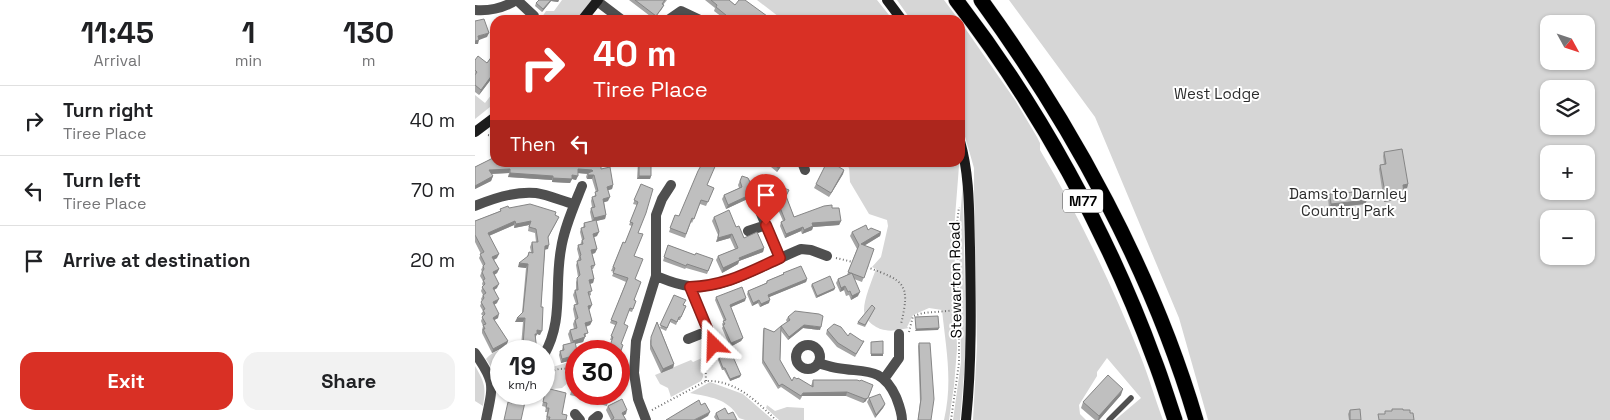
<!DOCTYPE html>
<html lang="en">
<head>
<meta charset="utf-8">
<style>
  :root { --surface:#fff; --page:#f2f2f2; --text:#202124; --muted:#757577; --line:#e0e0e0; --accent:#d93025 }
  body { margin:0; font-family:"Space Grotesk",sans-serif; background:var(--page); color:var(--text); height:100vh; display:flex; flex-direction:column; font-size:19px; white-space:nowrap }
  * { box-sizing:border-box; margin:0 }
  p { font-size:16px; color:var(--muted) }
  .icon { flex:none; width:28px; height:28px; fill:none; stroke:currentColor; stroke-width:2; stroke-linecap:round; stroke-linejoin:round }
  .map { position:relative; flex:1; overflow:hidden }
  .drawer { display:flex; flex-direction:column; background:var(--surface); width:475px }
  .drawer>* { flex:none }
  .guide { position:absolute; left:15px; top:15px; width:475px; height:152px; border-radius:15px; box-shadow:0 1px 4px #0004; background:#d93025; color:#fff; overflow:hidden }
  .needle { width:32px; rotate:130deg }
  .buttons { position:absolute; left:1065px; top:15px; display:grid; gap:10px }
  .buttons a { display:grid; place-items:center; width:55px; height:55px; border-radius:10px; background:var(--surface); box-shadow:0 1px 4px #0004; font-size:25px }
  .speed { position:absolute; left:15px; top:340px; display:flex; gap:10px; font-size:25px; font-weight:700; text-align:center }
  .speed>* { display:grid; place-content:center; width:65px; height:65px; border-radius:50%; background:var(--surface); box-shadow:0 1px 4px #0004; line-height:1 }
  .speed small { font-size:12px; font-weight:400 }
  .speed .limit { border:8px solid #d22; background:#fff; color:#111 }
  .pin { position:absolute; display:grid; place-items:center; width:42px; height:42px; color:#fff; margin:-51px -21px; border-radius:50% 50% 50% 0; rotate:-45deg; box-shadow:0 0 5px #0007 }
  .pin .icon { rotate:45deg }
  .me { position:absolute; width:55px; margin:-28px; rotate:338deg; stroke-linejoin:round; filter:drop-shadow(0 0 4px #0008) }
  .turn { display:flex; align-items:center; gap:18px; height:105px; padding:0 20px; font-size:22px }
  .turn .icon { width:65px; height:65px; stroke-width:2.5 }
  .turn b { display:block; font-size:35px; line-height:42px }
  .then { display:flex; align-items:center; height:48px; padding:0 20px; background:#0003; gap:10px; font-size:19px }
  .eta { display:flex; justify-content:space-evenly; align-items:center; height:85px; text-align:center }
  .eta b { font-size:30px; font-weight:800; line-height:35px }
  .button { display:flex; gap:10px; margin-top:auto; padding:10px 20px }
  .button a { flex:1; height:58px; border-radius:15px; background:var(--accent); color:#fff; font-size:20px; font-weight:800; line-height:58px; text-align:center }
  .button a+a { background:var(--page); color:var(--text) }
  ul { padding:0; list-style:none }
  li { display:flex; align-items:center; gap:15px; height:70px; padding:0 20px; border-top:1px solid var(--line) }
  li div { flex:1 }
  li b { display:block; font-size:19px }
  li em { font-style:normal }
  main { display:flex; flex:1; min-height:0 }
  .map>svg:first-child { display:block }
</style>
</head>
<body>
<main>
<section class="drawer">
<div class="eta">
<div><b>11:45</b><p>Arrival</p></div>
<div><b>1</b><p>min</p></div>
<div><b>130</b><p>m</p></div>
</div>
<ul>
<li><svg class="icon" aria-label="right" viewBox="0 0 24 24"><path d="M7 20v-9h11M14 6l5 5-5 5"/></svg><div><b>Turn right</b><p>Tiree Place</p></div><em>40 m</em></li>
<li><svg class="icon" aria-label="left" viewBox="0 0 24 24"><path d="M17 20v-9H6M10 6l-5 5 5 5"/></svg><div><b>Turn left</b><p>Tiree Place</p></div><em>70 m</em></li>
<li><svg class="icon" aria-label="arrive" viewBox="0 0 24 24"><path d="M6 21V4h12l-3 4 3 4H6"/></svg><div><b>Arrive at destination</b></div><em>20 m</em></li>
</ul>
<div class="button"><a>Exit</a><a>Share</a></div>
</section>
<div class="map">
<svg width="1135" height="420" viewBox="0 0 1135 420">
  <rect width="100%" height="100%" fill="#fff"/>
  <path fill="#d6d6d6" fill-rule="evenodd" d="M87,0H117L101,20H65L71,11H79Z
    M282,0H402L418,20H308Z
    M422,0H469L484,20H436Z
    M534,0H1135V420H733L704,318L620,117ZM1074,24H1111V61H1074ZM1074,89H1111V126H1074ZM1074,154H1111V191H1074ZM1074,219H1111V256H1074Z
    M485,21L540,100L562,137L565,143V150C604,216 637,285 665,355C674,377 680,399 688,420H640L666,398L632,358L622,372V376L604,405L605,414L611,420H498L502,346L499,189V168L485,119Z
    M20,90V103L0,119V95L10,103Z
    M370,163H483L484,166L479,230L482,349L479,386L474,420H469C478,381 471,349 467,310L454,308L438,315L432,327L434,328C427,329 418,332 410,330C401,329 389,320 389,310C389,299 397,280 401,269L397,267L406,257L413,226L412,220L394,214L375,182L374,168Z
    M488,183L491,351L485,420H478L486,362L484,228Z
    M36,348L37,351H26L25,378L21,375L11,359C18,351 27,349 36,348Z
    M227,358L228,377L226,381L196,397L193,388L185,384L180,375L216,360L218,362Z
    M101,360V376L87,388L69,390V368L70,366L74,368Z
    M0,366C10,383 11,387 8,406L0,401Z
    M235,382L268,394L298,420H270L264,418C253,398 234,397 215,393Z
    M292,405L300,411L312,407L329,408V420H304L291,408Z"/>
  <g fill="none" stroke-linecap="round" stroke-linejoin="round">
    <defs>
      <path id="highway" d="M481,0C563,106 633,233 679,359C687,379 693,400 700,420
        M506,0C597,125 677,271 721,420"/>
    </defs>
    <use href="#highway" stroke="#dbdbdb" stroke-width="16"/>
    <path stroke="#717171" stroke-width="2" stroke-dasharray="1 2.5" stroke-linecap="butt" d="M13,135L20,136
      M361,258L378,262
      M392,267C429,281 436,283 426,324
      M434,332L438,316L448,313L484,310
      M69,373L84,369L101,368
      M231,381L230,355L232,352
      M177,410L231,381C261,380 281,401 301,420
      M476,420L484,363V343L482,223L484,207"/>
    <path stroke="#4f4f4f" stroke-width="5.5" d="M634,420L656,398"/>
    <path stroke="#4f4f4f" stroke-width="10" d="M42,0L59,16
      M122,1L147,20
      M0,10C14,11 29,8 41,0
      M193,20L206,11L225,20
      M327,162L330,170
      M0,206C19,198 41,191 61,193C74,195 87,201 99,204
      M284,209L305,258
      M273,231L291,225
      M181,276C191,280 202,285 214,286C250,291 293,262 326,249L336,250L352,256
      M215,287L239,345
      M213,339L233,331
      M321 357a12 12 0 1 1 24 0a12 12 0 1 1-24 0Z
      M0,353C21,383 18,385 11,420
      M69,355C89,320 79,287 86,249C89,228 99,206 107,186
      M343,363C350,365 356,367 362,368C390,373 407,366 421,397C424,405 427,412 427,420
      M409,379L424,358V334
      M100,414L105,420
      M118,420L123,416
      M171,420L163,399L159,373L161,341L181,276V215L187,199L196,185"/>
    <path stroke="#1c1c1c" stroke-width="10" d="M412,0L427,20
      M107,20L123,0
      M0,132L20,117
      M485,141C495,176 494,212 495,248C496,305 497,363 491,420"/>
    <use href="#highway" stroke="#000" stroke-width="15"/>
  </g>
  <path fill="#a4a4a4" d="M64,0H84L83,2L76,1L67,12L60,6L61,3Z
    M154,0H192L188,5H189L187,9L179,19Z
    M230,0H254L260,5L292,16L291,19L292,20H251L239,11L240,8Z
    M20,26V36L18,30Z
    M20,52V74L4,95L0,92V60L12,63Z
    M909,152L933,184L932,188H928L929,195L928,199L909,202L904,169L905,165L909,164L908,156Z
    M20,153V162L126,169L138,185L137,189L133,190V201L129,202L131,215L130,219L121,221L122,236L119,237L122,249L120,253L117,254L120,265L118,269H117L119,279L118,283L115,284L116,295L114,296L115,309L114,310L117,321L115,325L111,327V337H110L108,342L100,344L101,359L86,363L84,355L85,351L87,350L88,345L96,344L93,334L95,330L99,329L98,324L100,319L98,309L99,305L101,304L98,295L100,290H101V282L103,277L101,265L104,257L102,249L103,245H105L107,240L105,232L106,228H108L109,223L117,221L115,212L116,208L117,207L116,201L117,197H119L121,192L117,179H112L111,177L112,174L103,173L101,180L97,179L95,183L77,182V180L33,177L34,173L16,174L18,176L16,181L0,189V167L18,158Z
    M163,162H176V176L175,179H162Z
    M290,162H309L302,172Z
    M369,170L368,174L354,197L339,188L341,184Z
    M267,176L281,195L251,209L247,199L249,195L264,188L263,185Z
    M166,184L163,233L159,256L160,304L157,312L154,311L137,340H135L140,325L135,323L151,282L137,276L139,272L136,271L148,242L150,243L157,226L154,225L162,205L158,204Z
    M232,185L239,188L231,206L225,204L217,223L216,222L210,238L194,232L200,215L204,216Z
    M297,187L306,189L311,196L319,217L357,208L366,221L364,225L338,227L337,230L327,234L326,231L310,238L305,226L306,222L308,221L295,191Z
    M855,194L892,200L890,204L854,208L853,198Z
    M34,208L80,215L82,221L73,238V249H70L66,307L65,335L62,334L60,338L62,351H39V350L40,346H46L48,322H40L47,313L51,268L43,267L52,257L54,252H56L55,247L57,242H61L60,233L53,231L54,225L39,228V225L14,236L22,258L19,260L24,269L22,273L19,275L22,288L19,290L22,303L19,305L23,318L19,320L33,341L31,346L17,353L7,333V330L8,326L6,321L8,316L6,314L8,311L5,306L7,301L6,299L8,295L6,291L8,286L7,284L8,281L5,276L7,271L6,270L8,266L4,258L6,254L0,242V221L25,211V209Z
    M239,217L261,227L269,238L289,248L288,252L264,261L263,264L247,273L241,260L243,256L260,249L255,238L241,242L243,235L237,221Z
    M393,230L406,232L405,236L389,246L399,249L387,282L379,279L383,296L376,300L374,295L371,296L369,290L365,292L361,283L363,279L372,275L382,249L375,236L377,232Z
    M193,245L220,255L238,259L232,274L211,268L210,269L188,261Z
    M308,273L332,279L331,282L294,297V303L285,307L283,303L277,306L272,294L273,291L291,283L292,281L308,274Z
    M337,284L360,288L359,290L341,298L336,286Z
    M199,295L209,305L211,306L205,320H203L201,325L195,322L191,331L185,328L199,364L198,368L186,373L175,349V341L182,322L185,328Z
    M241,297L270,301L256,307L268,338L266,341L255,347L247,328L248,326L247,324L249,321L240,300Z
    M400,308L390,327L382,324L383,322Z
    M313,317L345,330L328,328L313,340L306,331L305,360L317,381L336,386L338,380H382L391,401L388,403L371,396H327L325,400L306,387L303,389L287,363L288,331L289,328L299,332L312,322L311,320Z
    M352,330L373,336L387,341H389L380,357L362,347L351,334Z
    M444,343L456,420H443L445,402L443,346Z
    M244,354L265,377L255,381L249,370H247L243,360Z
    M99,381H101V394H135L132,406L116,402V400L95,395Z
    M71,388L87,414L91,420H71L72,412H70L71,407L67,406Z
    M646,395L624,420H620L606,408L608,402Z
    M394,398L410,404L408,408L400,418L392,402Z
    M133,406L151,414L136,420L131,410Z
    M875,410L886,420H874L873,414Z
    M241,413L253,414L262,420H241L239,417Z"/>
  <path fill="#868686" d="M76,0H84L83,2L76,1L67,12L68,9Z
    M14,33L12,37L4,40L3,44H0V41L3,36Z
    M20,71V74L4,95L6,90Z
    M307,162H309L302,172L303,168Z
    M35,169L34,173L13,174L14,170Z
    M103,169L117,170L116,174L102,173Z
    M369,170L368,174L354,197L356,193Z
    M35,173L78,176L77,180L33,177Z
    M97,175L103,176L101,180L97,179L95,183L77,182L78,178Z
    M113,175H119L117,179H112Z
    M18,176L16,181L0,189V186Z
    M164,176H176L175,179H162Z
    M933,184L932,188L926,189L928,185Z
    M138,185L137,189L131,191L132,187Z
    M283,191L281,195L251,209L253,205Z
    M929,195L928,199L909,202L911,198Z
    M135,197L133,201L127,203L128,199Z
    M892,200L890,204L854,208L856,204Z
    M131,215L130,219L117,222L119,218Z
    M40,221L39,225L11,237L13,233Z
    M56,221L54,225L39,228L41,224Z
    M366,221L364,225L338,227L337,230L327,234L329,230L337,223Z
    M328,227L326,231L310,238L311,234Z
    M124,232L122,236L116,238L118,234Z
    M406,232L405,236L385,248L386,244Z
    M257,234L255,238L241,242L243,238Z
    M74,245L73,249L69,250L70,246Z
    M289,248L288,252L264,261L263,264L247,273L248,268L264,258Z
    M122,249L120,253L114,255L116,250Z
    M24,254L22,258L16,261L17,257Z
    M44,263L53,264L51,268L43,267Z
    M24,269L22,273L16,277L18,272Z
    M119,279L118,283L113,284L114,280Z
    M332,279L331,282L292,298L293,295Z
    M24,284L22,288L16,292L18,288Z
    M370,286L369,290L365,292L366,288Z
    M360,288L359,290L341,298L342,296Z
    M385,292L383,296L376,300L377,296Z
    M271,298L270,301L254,308L255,305Z
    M24,299L22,303L16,306L18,302Z
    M284,300L283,303L277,306L278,303Z
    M295,300L294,303L285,307L286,304Z
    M117,305L115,309L111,310L113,306Z
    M24,314L23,318L16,322L18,318Z
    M42,318H50L48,322H40Z
    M117,321L115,325L108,327L110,323Z
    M329,325L346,327L345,330L328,328L313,340L314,337Z
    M464,328L463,330L440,331L441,329Z
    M62,330L67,331L65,335L62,334L60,338V334Z
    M110,337L108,342L96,345L98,341Z
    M268,338L266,341L255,347L256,343Z
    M33,341L31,346L17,353L18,349Z
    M396,354H408V356H396Z
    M101,355V359L86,363L87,359Z
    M199,364L198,368L186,373L188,369Z
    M266,375L265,377L255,381V379Z
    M397,389L391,401L388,403L390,399Z
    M648,389L646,395L624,420H623L624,416Z
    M372,392L371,396H327L325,400L328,393Z
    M410,404L408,408L400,418L401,415Z
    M152,410L151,414L146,417L147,413Z
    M235,412L233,416L226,420H219Z"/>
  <path fill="#bfbfbf" stroke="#868686" d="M64,0H76L68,9L61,3Z
    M160,0H190L187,4L189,5L181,16Z
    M236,0H254L260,5L264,0H270L292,16L290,18L292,20H257L241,7L242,5Z
    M50,16H54L55,20H38Z
    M9,19L14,33L3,36L4,40L0,41V21Z
    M20,52V71L6,90L0,85V75L2,72L0,70V60L3,56L12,63Z
    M927,149L933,184L928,185L929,195L911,198L905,165L911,164L909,152Z
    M20,157V162H126V169L135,167L138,185L132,187L135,197L128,199L131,215L119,218L116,208L120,207L117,197L121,196L120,192L123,191L119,175H113V173L118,171L117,170L103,169V176L97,175V179L78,178V176L35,173V169L14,170L18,176L0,186V167Z
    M164,162H176V176H164Z
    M228,162H242L232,185L239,188L233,202L226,200L219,219L217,218L211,234L195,228L200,215L204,216L223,171Z
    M296,162H307L303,168Z
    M352,162H356L369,170L356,193L341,184Z
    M267,176L273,178L276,184L279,183L283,191L253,205L249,195L267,187L265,181Z
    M166,184L178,189L171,213L163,233L168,234L159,256L168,259L160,279L166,282L159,300L161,301L158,309L155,308L149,324L153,326L146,344L148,345L144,356V351H133L138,337L136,336L142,322L136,320L153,278L138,273L140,268L138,267L148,242L150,243L158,223L155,222L163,202L159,200Z
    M303,184L306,189L309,188L314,190L311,196L319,217L349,206L357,205V208H364L366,221L337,223L338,226L329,230L328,227L311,234L306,222L310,220L297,187Z
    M891,191L892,200L856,204L855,194Z
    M55,204L81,212L80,215L84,217L73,237L74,245L70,246L66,307H68L67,331L62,330V334H60L62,351H41L40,346L48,345L50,318H42L48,312L53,264L44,263L53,256L54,252L58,253L57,242H63L61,229L54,227L56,221L41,224L40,221L13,233L24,254L17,257L24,269L18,272L24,284L18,288L24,299L18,302L24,314L18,318L33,341L18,349L8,329H10L8,325L11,324L7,317L10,314L8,310L10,309L6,302L9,298L8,295L11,293L7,287L10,284L8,280L10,279L7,272L9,269L8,266L10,264L5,254L9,252L0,235V221L26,211L25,209L33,206L34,208Z
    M254,210L261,227L264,226L269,238L282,232L289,248L264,258L265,260L248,268L243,256L263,248L257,234L243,238L244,231L239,217Z
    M121,220L124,232L118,234L122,249L116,250L120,265L116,266L119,279L114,280L117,291L113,292L117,305L113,306L117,321L110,323L113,333L109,334L110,337L98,341L95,330L102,328L100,320L103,318L99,305L103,304L100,290H103L102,278L105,275L102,261L106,260L105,256L106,255L103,245L108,244L107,240L109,239L106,228L110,227L109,223Z
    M391,225L393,230L396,228L406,232L386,244L399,249L389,278L373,272L384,245L377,232Z
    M193,245L220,255L221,253L238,259L233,271L212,264L211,266L189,257Z
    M326,266L332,279L293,295L295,300L286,304L284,300L278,303L273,291L292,283V281L309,274L308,273Z
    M377,273L385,292L377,296L375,291L373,292L370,286L366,288L363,279Z
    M355,276L360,288L342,296L337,284Z
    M267,287L271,298L255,305L268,338L256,343L248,325L250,324L248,321L251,320L241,297Z
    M199,295L211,300L208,305L211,306L206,317H204L202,322L196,319L192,328L185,325Z
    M397,305L400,308L390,325L383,322Z
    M320,311L344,314L348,316L346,327L329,325L314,337L306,326L315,320L313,317Z
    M463,316L464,328L441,329L440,317Z
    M182,322L199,364L188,369L176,345V337Z
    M359,324L366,327L373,336L375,333L387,341H389L381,354L363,343L352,330Z
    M306,326L305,360L317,381L319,377L322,379L323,378L338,387V380H382L385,381L386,380L398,385L393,398L390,399L372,392L328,393L326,396L307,384L304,386L288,360L289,328L299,332Z
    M408,341V354H396V342Z
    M100,342L102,351H101V355L87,359L85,351L89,350L88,345Z
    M444,343H455L459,399L456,420H443L446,399Z
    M255,350L266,375L255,379L250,368H248L244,358H245L244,354Z
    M633,375L648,389L624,416L608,402Z
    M99,381H101V392L97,391Z
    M71,388L91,393L87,414L92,415L91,420H74L75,417H72L74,408H71L72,403L68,402Z
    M109,394H135L134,402L117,398L118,396Z
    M405,394L410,404L401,415L394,398Z
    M38,399L50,402L46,420H29L33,402L37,403Z
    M147,399L152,410L147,413L151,420H136L139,418L133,406Z
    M224,400L226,405L230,403L235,412L219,420H191Z
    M250,408L253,414L258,412L262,420H244L241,413Z
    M885,409L886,420H875V410Z
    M917,409H928V410H935V413H938L939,420H904L903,414H910V411H917Z"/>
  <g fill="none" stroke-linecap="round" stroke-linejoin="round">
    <defs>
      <path id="route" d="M239,345L215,287C250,286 274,272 305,258L291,225"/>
    </defs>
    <use href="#route" stroke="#8d1f18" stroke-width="12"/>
    <use href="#route" stroke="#d93025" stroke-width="9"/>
  </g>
  <g text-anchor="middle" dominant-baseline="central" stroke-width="4" stroke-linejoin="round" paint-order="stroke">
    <rect fill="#fff" stroke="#4c4c4c" stroke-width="1" x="588" y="189.5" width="40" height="23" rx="4"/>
    <g font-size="14" font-weight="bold" fill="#000">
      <text x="608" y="201">M77</text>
    </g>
    <g font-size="15" fill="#2d2d2d" stroke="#fff">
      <text x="742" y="93">West Lodge</text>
      <text x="873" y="193">Dams to Darnley<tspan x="873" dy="17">Country Park</tspan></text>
    </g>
    <g font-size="15" fill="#000" stroke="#fff">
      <text transform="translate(480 280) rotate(-91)">Stewarton Road</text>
    </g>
  </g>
</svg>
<div class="buttons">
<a><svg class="needle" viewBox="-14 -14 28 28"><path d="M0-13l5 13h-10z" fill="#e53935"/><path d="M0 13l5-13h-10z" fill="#757577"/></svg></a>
<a><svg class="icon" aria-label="layers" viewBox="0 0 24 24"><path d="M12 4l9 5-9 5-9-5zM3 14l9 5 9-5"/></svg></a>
<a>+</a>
<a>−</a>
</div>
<div class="speed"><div>19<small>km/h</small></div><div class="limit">30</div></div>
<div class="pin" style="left:291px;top:225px;background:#d93025"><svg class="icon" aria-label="arrive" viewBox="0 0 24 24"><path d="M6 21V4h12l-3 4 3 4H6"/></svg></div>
<svg class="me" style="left:239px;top:345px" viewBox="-20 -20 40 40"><path d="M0-17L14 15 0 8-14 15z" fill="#d93025" stroke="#fff" stroke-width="4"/></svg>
<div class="guide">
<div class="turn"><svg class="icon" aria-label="right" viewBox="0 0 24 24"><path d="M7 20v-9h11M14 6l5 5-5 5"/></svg><div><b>40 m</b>Tiree Place</div></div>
<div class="then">Then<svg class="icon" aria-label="left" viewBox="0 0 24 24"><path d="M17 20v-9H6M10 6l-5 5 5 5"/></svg></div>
</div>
</div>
</main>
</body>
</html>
